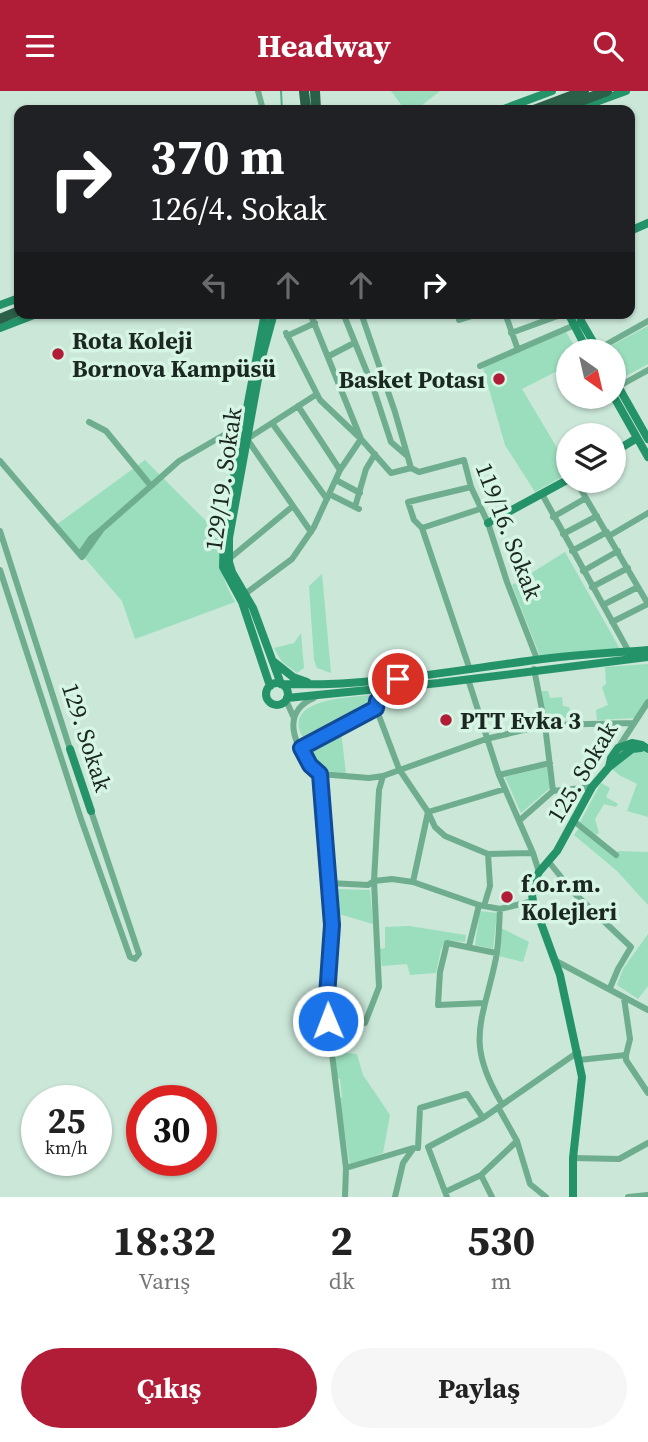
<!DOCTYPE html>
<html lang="tr">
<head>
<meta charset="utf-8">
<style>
  :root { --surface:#fff; --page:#f6f6f6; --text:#222; --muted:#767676; --accent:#b11d37 }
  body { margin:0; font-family:"Source Serif 4",serif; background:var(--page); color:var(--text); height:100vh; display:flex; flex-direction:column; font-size:26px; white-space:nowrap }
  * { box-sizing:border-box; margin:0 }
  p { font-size:23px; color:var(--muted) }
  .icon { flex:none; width:38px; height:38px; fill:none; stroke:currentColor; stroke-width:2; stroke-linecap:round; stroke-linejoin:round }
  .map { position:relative; height:1106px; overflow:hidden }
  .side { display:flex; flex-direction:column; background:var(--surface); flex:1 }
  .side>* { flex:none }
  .hud { position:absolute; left:14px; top:14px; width:621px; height:214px; border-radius:14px; box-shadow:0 2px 5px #0004; background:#202124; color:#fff; overflow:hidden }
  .needle { width:46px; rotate:146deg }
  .controls { position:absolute; left:556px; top:248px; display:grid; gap:14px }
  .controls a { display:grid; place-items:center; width:70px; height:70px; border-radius:50%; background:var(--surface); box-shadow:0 2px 5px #0004; font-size:35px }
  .speed { position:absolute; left:21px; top:994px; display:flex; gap:14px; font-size:35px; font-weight:700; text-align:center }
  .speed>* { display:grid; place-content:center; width:91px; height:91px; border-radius:50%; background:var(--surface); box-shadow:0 2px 5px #0004; line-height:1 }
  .speed small { font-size:18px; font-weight:400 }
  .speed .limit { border:10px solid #d22; background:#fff; color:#111 }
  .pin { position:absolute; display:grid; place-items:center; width:60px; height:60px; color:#fff; margin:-30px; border:4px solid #fff; border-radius:50%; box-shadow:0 2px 7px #0007 }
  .me { position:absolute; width:77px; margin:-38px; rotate:359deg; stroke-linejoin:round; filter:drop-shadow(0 0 5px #0008) }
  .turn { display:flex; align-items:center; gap:24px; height:147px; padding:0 21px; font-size:32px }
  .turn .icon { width:91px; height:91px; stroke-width:2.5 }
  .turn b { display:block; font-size:49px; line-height:60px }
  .lanes { display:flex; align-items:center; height:66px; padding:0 21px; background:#0003; justify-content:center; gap:35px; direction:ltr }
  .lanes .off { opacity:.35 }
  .eta { display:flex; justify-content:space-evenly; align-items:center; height:119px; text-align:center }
  .eta b { font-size:42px; font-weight:700; line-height:49px }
  .action { display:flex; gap:14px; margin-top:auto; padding:14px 21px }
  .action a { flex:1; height:80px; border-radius:42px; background:var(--accent); color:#fff; font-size:28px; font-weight:700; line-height:80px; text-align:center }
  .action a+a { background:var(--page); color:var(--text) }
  header { display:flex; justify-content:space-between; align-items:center; height:91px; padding:0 21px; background:var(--accent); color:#fff; font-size:32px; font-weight:700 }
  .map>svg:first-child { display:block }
</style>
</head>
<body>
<header><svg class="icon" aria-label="menu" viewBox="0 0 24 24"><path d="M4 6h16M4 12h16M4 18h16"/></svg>Headway<svg class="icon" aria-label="search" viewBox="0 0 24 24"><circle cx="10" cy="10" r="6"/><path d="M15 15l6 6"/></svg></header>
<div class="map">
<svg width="648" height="1106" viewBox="0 0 648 1106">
  <rect width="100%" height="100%" fill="#cae7d8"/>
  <path fill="#9adebd" d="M391,0H440L416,19H405Z
    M648,235V273L620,288L614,279V261L603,259Z
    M566,241L578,261H569V274L522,298L569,377V382L535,401L505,354L483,277Z
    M145,369L220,444C218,470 222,489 235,511L135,548L122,510L56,434Z
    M565,461L620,558L540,565L512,494Z
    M322,483L331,582L317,577L314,569L309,495Z
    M301,542L304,577L297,582L282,571L274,557L294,552Z
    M648,573V607L635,627L597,629L596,619L608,614L602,596L606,593L605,576Z
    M541,600H548L550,607L562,606L563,615L569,616L573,626L547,628Z
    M375,604L371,610L372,618L307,652C304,648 300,642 299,637C293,606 357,606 375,604Z
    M341,640L346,683L323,679L310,662L312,655Z
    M641,659L648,663V726L627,720L637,693L619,684L611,677L633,660Z
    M547,676L550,697L521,722L505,686Z
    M601,692L610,697L606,706L618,713L616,716L604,713L595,728L599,742L596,744L579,733Z
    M579,737L614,764L618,760L648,761V814L617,780L574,744Z
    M338,798L370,799L373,833L339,823Z
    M480,820L497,822L493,858L475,854Z
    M409,835L466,844L465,851L446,849L441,858L436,882L410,884L407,873L382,875L380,858L385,857V836Z
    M501,837L529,851L523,871L499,865Z
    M648,843V895L638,908L617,894L623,878Z
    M335,961L357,963L363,984L390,1024L383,1062L350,1074L339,1007L342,1006L340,988L337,987Z"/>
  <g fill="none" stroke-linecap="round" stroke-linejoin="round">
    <path stroke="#51b288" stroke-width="2" d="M281,0L282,19"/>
    <path stroke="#6fad8f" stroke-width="6" d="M258,0L263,19
      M343,222L373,296L391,351L406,364
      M361,222L395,321L411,377L419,381L464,369L471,396L488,432L507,491L537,568
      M505,222L518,259
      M459,229L482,222
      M286,242L320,309L361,348L391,382L411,377
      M511,242L566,222
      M287,245L315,232
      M598,258L648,230
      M329,265L354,252
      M480,275L577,233
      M614,298L648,279
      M298,315L340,379
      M89,331L106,340L151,395L102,438
      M272,332L327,408
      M247,348L317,303
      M0,370L82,466L102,438L91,447L80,463
      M336,389L360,402
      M576,390L648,513L612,531
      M151,395L179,370L229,341L247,348L311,441
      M329,403L359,418
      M542,403L629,561
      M355,416L366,378L375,363
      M553,426L586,407
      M422,437L480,418
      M0,440L70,658
      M563,443L597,425
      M609,445L648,422
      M572,460L607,441
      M229,468L293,415
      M0,479L81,728L130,866L135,868L139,863L91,720
      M583,480L618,460
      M592,496L628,477
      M245,503L292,468L314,436L340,379L361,348L310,222
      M603,514L638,496
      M470,579L422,437L414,429L408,411L471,396
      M468,588L499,684L533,762L539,781
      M314,607C276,623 298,663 320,683L332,834L327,905L328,930L346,1077L345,1106
      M286,609L293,625
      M376,617L399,678L428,721L435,736L445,745L488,763L533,762
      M301,658L376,617L377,610L392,595
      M623,664L618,657L648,611
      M320,683L369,687L383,685L486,648L545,634L634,632
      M499,684L550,672
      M553,700L592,696
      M520,729L553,700L545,634L534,578
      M575,731L616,764
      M549,771L573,801L631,856L618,878L610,897
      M413,791L428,721L505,698
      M329,792L368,794L374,790L392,788L413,791L479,814L500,818L533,810
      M484,815L490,795L488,763
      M500,818C499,834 499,851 496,867C483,931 464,950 502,1013
      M469,855L479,814
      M556,870L648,919
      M484,912L438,914L440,881L447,852L496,862
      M328,930L365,932L379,896L374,790L379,699L383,685
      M626,964V969L648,1002
      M579,969L626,964L630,948L624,907
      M498,1016L517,1050L530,1093L546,1106
      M418,1057L420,1017L467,1003L483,1027
      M573,1067L619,1068L648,1052
      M346,1077L413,1057
      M481,1084L492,1106
      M445,1101L481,1084L517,1050
      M395,1106L403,1072L413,1058
      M447,1106L428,1056L483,1027L578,961
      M628,1106L648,1104"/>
    <path stroke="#249369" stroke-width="8" d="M501,19L552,0
      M574,19L626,0
      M630,140L648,132
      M0,214L19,207
      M265,222L224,438L223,476L242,511L270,595
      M274,222L262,266L229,447V471L232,481L253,517L281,593
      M568,222L588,261
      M580,222L581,230L599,261
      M0,237L39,222
      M614,288L648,348
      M614,306L648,366
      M614,361L637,347
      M488,432L569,388
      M274,571L293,586L307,591
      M266 603a11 11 0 1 1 22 0a11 11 0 1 1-22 0Z
      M283,593C368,596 451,580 535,569C572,564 610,562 648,559
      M287,607L439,592L648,566
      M70,658L91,720
      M609,676L632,658L641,657
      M573,1106V1067L582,986L560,884L533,810L531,797L539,781L557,760L592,696L609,676L611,667L618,657L632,652L642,654L648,658"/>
    <path stroke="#2b5f48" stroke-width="10" d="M304,0L306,19
      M315,0L316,19
      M534,19L584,0
      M557,19L607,0
      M0,228L19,220"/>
  </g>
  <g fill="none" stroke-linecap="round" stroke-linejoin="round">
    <defs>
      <path id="route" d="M328,930L327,905L332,834L320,683L310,674L301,657L376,617L377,610L398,588"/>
    </defs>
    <use href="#route" stroke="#114b97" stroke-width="18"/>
    <use href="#route" stroke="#1a73e8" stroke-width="12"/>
  </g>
  <g fill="#b11d37" stroke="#d7f5e5" stroke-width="2.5">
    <circle cx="58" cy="263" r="7"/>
    <circle cx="499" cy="288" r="7"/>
    <circle cx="446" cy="629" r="7"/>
    <circle cx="507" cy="806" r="7"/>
  </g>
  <g text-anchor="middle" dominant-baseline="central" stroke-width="7" stroke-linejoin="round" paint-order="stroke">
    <g font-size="24" font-weight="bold" fill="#1b2721" stroke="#d7f5e5" text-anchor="start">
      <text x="72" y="249">Rota Koleji<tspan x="72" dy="28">Bornova Kampüsü</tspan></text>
      <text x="485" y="288" text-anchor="end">Basket Potası</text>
      <text x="460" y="629">PTT Evka 3</text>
      <text x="521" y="792">f.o.r.m.<tspan x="521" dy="28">Kolejleri</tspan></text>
    </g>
    <g font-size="24" fill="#1b2721" stroke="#d7f5e5">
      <text transform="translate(223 388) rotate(-82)">129/19. Sokak</text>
      <text transform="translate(509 440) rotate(69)">119/16. Sokak</text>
      <text transform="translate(87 646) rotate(72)">129. Sokak</text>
      <text transform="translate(582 681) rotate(-59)">125. Sokak</text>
    </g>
  </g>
</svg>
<div class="controls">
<a><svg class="needle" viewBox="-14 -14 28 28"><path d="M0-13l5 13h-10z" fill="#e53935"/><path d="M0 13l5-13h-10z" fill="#767676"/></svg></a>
<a><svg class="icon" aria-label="layers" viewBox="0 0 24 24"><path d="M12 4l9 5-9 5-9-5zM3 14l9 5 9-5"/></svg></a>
</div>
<div class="speed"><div>25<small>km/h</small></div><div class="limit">30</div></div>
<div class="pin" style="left:398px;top:588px;background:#d93025"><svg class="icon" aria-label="arrive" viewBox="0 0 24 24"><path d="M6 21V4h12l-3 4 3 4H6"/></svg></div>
<svg class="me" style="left:328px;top:930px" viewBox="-20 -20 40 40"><circle r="17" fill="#1a73e8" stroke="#fff" stroke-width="3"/><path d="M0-11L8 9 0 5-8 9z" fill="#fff"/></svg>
<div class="hud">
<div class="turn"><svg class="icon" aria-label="right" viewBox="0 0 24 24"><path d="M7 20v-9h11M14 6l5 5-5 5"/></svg><div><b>370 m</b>126/4. Sokak</div></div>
<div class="lanes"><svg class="icon off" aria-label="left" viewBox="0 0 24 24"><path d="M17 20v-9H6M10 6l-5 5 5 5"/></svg><svg class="icon off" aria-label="ahead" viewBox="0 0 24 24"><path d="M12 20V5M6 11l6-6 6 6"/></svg><svg class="icon off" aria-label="ahead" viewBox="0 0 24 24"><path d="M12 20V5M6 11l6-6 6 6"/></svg><svg class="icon" aria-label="right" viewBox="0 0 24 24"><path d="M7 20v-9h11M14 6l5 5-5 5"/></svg></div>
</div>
</div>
<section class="side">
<div class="eta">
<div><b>18:32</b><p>Varış</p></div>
<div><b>2</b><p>dk</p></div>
<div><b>530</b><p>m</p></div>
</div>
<div class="action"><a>Çıkış</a><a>Paylaş</a></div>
</section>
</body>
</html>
